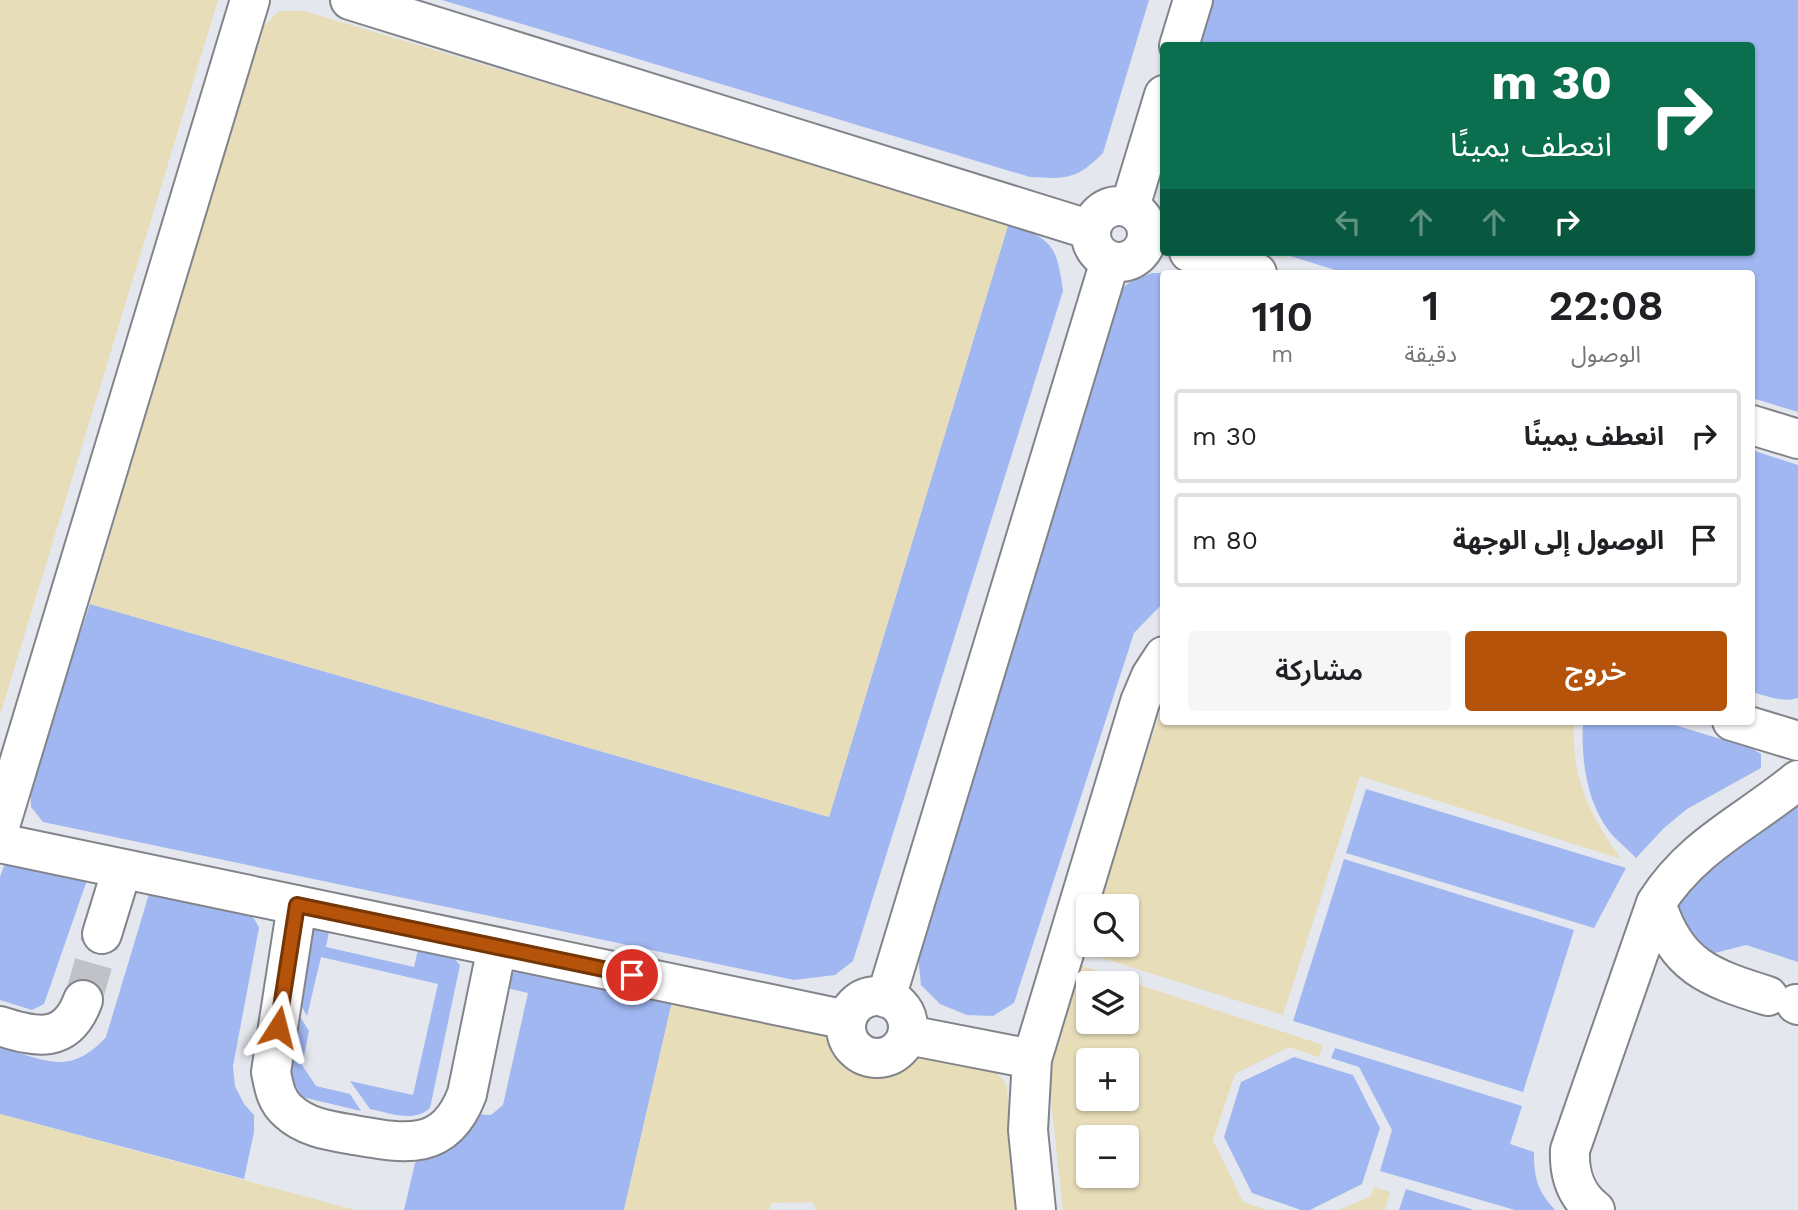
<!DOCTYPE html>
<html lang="ar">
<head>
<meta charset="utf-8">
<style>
  :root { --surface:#fff; --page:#f6f6f6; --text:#202124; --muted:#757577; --line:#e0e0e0; --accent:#b45309 }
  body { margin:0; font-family:"Work Sans","Noto Sans Arabic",sans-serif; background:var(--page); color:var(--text); direction:rtl; height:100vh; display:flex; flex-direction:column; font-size:26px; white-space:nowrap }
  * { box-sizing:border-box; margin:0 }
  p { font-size:23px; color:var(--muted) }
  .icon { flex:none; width:38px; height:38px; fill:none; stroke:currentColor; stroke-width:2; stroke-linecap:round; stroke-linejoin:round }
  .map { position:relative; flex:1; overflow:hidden; direction:ltr }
  .details { position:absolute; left:1160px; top:270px; width:595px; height:455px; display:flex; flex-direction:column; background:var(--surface); border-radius:7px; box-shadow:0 2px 5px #0004; direction:rtl }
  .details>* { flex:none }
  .hud { position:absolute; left:1160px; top:42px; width:595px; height:214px; border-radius:7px; box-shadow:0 2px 5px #0004; direction:rtl; background:#0b6e4f; color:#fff; overflow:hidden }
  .tools { position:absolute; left:1076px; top:894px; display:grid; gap:14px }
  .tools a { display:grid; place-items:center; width:63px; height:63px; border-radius:7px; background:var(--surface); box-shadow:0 2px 5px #0004; font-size:35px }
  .pin { position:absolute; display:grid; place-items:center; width:60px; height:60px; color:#fff; margin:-30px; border:4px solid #fff; border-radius:50%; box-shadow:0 2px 7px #0007 }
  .me { position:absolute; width:77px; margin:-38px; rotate:9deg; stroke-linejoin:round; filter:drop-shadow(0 0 5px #0008) }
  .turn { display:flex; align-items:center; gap:24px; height:147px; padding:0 28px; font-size:32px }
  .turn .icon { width:91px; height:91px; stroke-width:2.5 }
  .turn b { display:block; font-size:49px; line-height:60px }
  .lanes { display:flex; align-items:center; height:66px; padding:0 28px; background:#0003; justify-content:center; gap:35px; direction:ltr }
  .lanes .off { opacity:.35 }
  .eta { display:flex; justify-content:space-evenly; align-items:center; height:119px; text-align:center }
  .eta b { font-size:42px; font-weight:600; line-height:49px }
  .primary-button { display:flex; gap:14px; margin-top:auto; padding:14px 28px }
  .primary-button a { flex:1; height:80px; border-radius:7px; background:var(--accent); color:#fff; font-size:28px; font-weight:600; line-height:80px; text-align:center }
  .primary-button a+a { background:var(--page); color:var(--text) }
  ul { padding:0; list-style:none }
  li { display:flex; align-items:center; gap:21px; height:94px; margin:0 14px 10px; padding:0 14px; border:4px solid var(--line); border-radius:7px }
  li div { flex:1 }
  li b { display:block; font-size:26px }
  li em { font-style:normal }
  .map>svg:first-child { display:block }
</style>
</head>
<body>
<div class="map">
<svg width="1798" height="1210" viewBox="0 0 1798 1210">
  <rect width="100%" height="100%" fill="#e4e7ed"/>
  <path fill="#a0b7f1" d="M442,0H1149L1103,153C1076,180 1066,179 1030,177Z
    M1206,0H1798V412L1752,398V273H1345L1277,252H1752V46H1192Z
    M1009,222C1053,242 1056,242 1063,291L853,961L835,975L794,980L43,822L31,807L30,780L90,604L829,817Z
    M1152,273H1179H1164V602L1134,633L1014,1003L993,1016L967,1015L940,1004L921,985L917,947L1115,294L1130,282Z
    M1752,450L1798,465V698C1782,703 1767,696 1752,692Z
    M1583,721H1662L1753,749L1761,754V768L1687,809L1664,828L1636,858C1628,849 1617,841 1609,831C1586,801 1581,758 1583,721Z
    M1366,789L1626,868L1594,928L1346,853Z
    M1798,799V962L1746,945L1715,953L1696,945L1674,904L1682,884Z
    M1344,859L1574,930L1523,1092L1293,1021Z
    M17,860L81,874L86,883L44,1004L32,1010L0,1000V877L4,866Z
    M149,894L248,913L255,920L259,928L233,1066L235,1086L244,1104L254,1115V1132L244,1179L0,1114V1047C44,1060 70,1077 106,1037Z
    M331,921L326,947L414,967L420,941L444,947L460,965L430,1108C414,1123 390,1113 370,1109L350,1081L413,1095L438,984L321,957L307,1016L291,987L303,935Z
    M519,968L672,1002L624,1210H404L415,1163L472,1114L491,1115L503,1105L528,993L499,986Z
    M299,1015L309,1031L302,1065L316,1086L350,1094L361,1111L298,1096L287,1075Z
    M1335,1048L1522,1106L1510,1144L1534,1152C1534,1178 1537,1190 1555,1210H1515L1380,1171L1392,1130L1359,1067L1331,1058Z
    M1294,1057L1353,1075L1380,1128L1362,1184L1310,1210H1301L1252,1193L1224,1137L1241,1082Z
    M1406,1189L1474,1210H1399Z"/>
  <path fill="#e7ddb8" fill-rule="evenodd" d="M0,0H218L0,715Z
    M279,11H304L1009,222L829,817L90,604L259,31Z
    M1164,700V721H1574C1571,778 1589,814 1621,859L1360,776L1283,1015L1083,952L1088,935V945H1127V906H1098Z
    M1076,964L1323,1045L1319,1057L1289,1047L1235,1074L1213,1140L1243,1202L1267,1210H1063L1046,1055ZM1088,984H1127V1022H1088ZM1088,1060H1127V1099H1088ZM1088,1138H1127V1176H1088Z
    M672,1002L985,1060L1006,1083L1021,1210H816L813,1202L771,1203L769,1210H624Z
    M0,1114L355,1210H0Z
    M1374,1187L1390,1192L1385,1210H1339L1371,1196Z"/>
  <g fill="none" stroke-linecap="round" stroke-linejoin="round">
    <path stroke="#c0c2c8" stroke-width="38" stroke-dasharray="38 19" stroke-linecap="butt" d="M83,1000L102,934"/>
    <defs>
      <path id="minor" d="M350,0L1091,230
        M1179,46L1193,0
        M1091 234a28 28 0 1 1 56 0a28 28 0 1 1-56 0Z
        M1130,207L1164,95
        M1189,252L1257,273
        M1752,425L1798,439
        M1732,721L1798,741
        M0,826L250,0
        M0,843L847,1020
        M1656,903C1677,967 1708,977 1768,996
        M297,905L271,1072C274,1087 276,1101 288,1111C306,1128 331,1131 354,1135C405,1144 445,1152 467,1094L497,947
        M102,934L122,869
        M846 1027a31 31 0 1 1 62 0a31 31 0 1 1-62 0Z
        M886,998L1110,261
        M1796,1004L1798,1005
        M0,1026C37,1038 67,1044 83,1000
        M908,1035L1032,1059
        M1036,1210L1028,1130L1032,1059L1140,702L1151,676L1164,656
        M1595,1210C1575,1195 1569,1174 1570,1150L1656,903C1694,844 1746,823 1798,780"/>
    </defs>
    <use href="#minor" stroke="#82848a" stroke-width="42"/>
    <use href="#minor" stroke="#fff" stroke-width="38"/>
  </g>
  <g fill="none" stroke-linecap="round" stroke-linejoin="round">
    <defs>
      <path id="route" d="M278,1027L297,905L632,975"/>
    </defs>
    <use href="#route" stroke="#753606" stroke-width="18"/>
    <use href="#route" stroke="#b45309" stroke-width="12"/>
  </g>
</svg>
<div class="tools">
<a><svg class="icon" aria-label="search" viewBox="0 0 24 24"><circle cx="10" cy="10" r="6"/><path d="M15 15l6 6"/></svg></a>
<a><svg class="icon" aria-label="layers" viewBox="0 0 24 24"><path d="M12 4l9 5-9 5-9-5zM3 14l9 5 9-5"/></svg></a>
<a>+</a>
<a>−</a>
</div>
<div class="pin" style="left:632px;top:975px;background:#d93025"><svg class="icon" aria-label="arrive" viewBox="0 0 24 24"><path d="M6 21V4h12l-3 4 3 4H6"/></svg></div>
<svg class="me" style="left:278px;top:1027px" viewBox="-20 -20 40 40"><path d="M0-17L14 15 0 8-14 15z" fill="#b45309" stroke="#fff" stroke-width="4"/></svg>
<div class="hud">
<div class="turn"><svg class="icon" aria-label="right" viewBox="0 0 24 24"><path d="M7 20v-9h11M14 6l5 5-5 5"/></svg><div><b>30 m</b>انعطف يمينًا</div></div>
<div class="lanes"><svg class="icon off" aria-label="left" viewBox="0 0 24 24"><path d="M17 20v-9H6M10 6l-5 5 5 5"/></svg><svg class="icon off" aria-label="ahead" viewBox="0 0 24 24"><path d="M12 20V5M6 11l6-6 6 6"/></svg><svg class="icon off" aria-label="ahead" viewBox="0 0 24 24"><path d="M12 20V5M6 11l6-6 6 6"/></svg><svg class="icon" aria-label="right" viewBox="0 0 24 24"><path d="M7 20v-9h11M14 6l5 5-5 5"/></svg></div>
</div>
<section class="details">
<div class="eta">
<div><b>22:08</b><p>الوصول</p></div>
<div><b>1</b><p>دقيقة</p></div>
<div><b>110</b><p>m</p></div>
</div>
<ul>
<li><svg class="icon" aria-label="right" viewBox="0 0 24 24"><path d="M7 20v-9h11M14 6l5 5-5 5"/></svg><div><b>انعطف يمينًا</b></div><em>30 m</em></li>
<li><svg class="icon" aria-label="arrive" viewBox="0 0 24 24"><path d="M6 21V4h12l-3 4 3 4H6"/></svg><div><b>الوصول إلى الوجهة</b></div><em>80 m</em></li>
</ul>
<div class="primary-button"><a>خروج</a><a>مشاركة</a></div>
</section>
</div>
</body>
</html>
